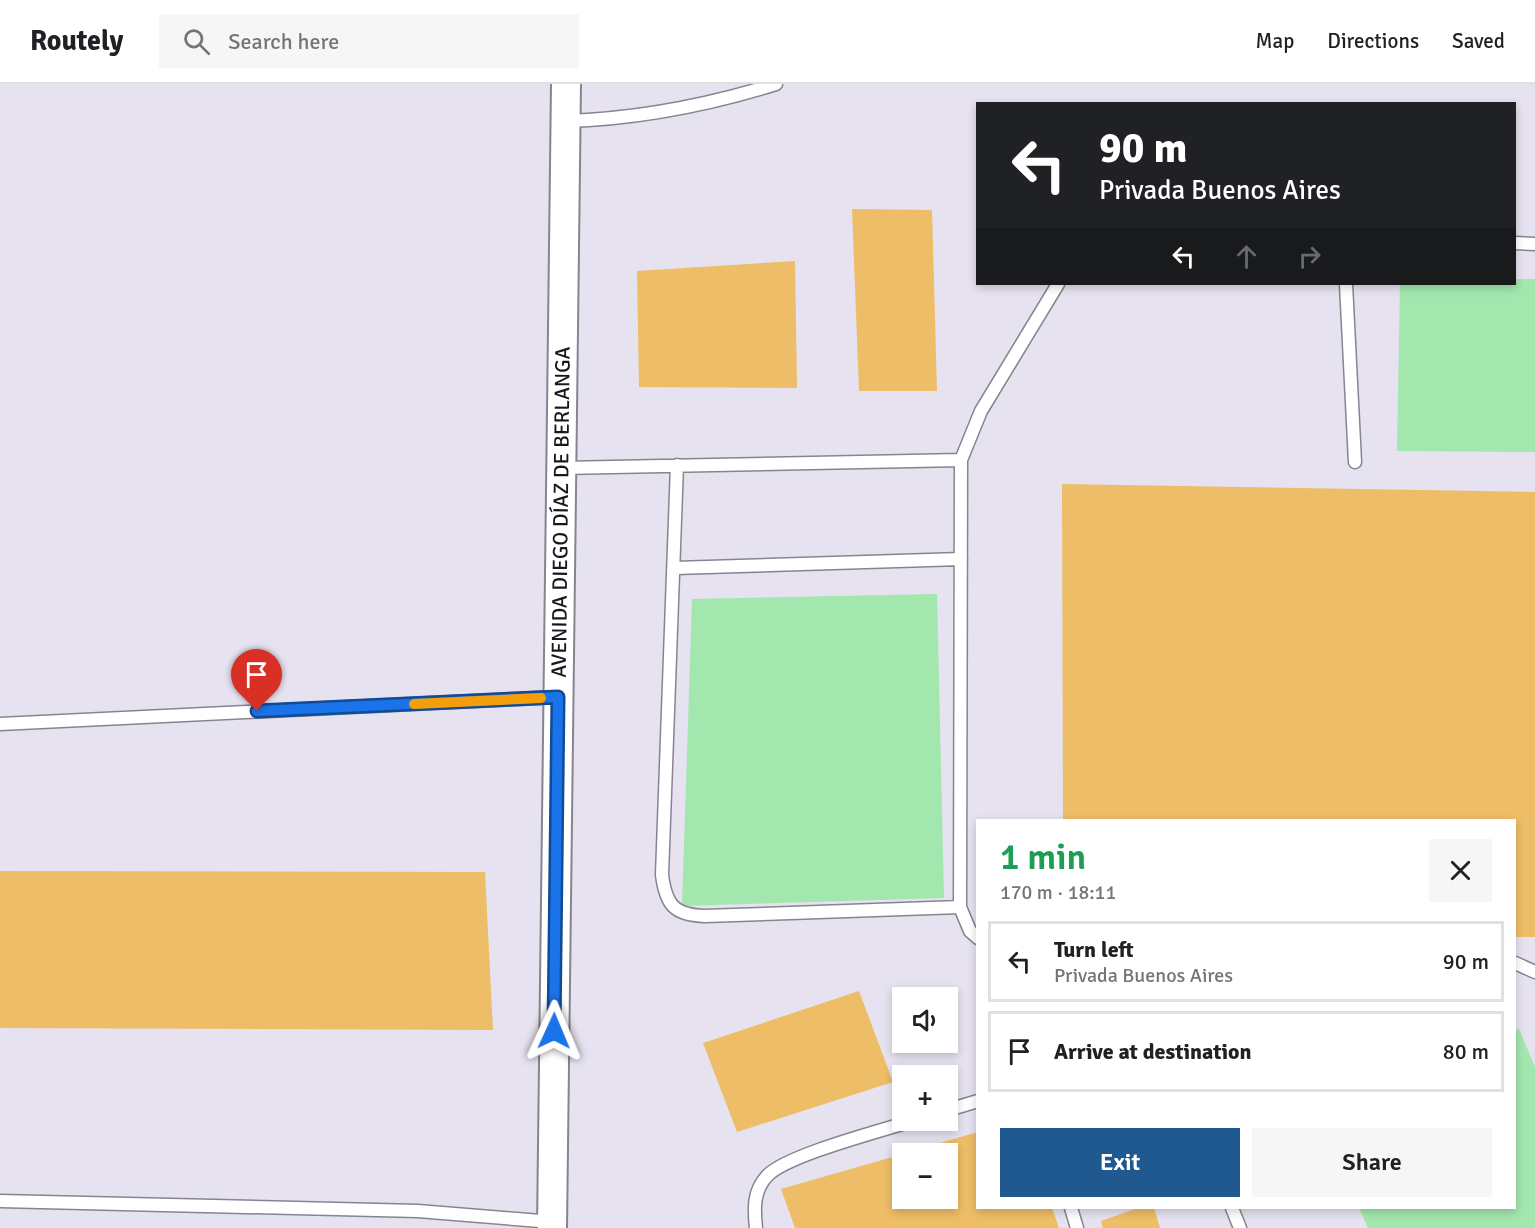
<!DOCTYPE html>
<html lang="en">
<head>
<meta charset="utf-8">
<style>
  :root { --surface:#fff; --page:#f6f6f6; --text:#202124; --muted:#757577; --line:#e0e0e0; --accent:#1f5990 }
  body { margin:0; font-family:Signika,sans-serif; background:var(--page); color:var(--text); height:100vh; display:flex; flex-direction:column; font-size:22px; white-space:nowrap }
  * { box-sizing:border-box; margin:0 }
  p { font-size:20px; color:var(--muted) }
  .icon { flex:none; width:33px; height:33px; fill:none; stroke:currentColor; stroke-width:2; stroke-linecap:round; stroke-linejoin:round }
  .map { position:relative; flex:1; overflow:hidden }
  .drawer { position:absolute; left:976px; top:735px; width:540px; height:390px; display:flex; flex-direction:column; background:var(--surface); border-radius:0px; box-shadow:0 3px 9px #0003 }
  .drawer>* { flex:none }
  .top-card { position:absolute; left:976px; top:18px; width:540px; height:183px; border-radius:0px; box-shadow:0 3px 9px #0003; background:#202124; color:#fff; overflow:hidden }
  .fabs { position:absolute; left:892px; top:903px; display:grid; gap:12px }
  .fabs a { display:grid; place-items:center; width:66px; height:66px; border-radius:0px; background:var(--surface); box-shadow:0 3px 9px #0003; font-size:30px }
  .pin { position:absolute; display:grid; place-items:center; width:51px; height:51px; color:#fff; margin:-62px -26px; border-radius:50% 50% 50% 0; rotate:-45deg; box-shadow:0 0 6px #0007 }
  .pin .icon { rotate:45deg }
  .me { position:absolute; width:66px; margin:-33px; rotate:1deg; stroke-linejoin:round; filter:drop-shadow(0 0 4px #0008) }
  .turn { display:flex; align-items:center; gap:21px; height:126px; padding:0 24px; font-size:27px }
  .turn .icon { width:78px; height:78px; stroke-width:2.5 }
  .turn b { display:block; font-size:42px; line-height:51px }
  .lanes { display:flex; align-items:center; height:57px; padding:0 24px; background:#0003; justify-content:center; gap:30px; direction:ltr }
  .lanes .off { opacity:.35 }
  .round { display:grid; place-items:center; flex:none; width:63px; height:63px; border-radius:0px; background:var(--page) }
  .head { display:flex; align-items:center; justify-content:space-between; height:102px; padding:0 24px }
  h1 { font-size:36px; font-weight:600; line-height:45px; color:#1e9e55 }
  .action { display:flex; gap:12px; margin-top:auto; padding:12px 24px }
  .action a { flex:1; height:69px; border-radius:0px; background:var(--accent); color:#fff; font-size:24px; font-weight:600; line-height:69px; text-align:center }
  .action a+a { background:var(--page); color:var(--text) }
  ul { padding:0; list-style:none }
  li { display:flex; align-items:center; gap:18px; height:81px; margin:0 12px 9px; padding:0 12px; border:3px solid var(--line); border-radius:0px }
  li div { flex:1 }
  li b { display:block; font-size:22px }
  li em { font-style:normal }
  header { display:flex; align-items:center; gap:36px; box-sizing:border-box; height:84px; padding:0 30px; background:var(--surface); border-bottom:2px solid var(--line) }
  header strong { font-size:28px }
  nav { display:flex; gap:33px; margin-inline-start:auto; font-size:21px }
  .search { width:420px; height:54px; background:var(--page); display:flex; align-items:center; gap:15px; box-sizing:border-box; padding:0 21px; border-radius:0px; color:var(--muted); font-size:22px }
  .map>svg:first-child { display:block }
</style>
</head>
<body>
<header>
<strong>Routely</strong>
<div class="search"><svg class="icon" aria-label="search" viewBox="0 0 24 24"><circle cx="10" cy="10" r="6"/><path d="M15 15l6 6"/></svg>Search here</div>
<nav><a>Map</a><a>Directions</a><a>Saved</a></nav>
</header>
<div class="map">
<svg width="1535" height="1144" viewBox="0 0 1535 1144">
  <rect width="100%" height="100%" fill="#e6e2ef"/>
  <path fill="#a2e7ae" d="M1515,195H1535V368L1397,367L1400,200H1515Z
    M937,510L944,814L682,822L692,515Z
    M1519,945L1535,983V1144H1368L1359,1124H1515V946Z"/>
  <path fill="#eebd67" d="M852,125L932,126L937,307H859Z
    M795,177L797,304L639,303L637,187Z
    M1062,400L1535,408V853H1515V736H1063Z
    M0,787L485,788L493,946L0,944Z
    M859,907L893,998L737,1048L703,959Z
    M978,1048V1124H1052L1059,1144H795L781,1105L903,1070V1114H948V1070L905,1069Z
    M1138,1124H1154L1160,1144H1103L1101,1137Z"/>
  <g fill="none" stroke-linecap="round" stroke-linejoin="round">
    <defs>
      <path id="service" d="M565,37C637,35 708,21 776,0
        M1515,159L1535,160
        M1346,200L1355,378
        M677,381L662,791C666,821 674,831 705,832L960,823
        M562,384L961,376
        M675,484L961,475
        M0,640L558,613
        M978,854L970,847L960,823L961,376L981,327L1058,200
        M1515,879L1535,888
        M948,1026L978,1017
        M0,1117L418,1127L552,1138
        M1071,1124L1077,1144
        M1232,1124L1240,1144
        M756,1144C754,1125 753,1107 767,1092C786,1071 884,1046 915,1036"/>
      <g id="tertiary">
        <path id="s1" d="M552,1144L566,0"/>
      </g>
    </defs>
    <use href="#service" stroke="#878490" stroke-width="15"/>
    <use href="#tertiary" stroke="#878490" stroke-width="32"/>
    <use href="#service" stroke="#fff" stroke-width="12"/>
    <use href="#tertiary" stroke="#fff" stroke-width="28"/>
  </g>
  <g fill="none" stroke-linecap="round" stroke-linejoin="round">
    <defs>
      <path id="route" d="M257,627L558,613L554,947"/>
    </defs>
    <use href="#route" stroke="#114b97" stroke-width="15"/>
    <use href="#route" stroke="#1a73e8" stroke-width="10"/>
    <path stroke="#f59e0b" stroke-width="10" d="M414,620L541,614"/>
  </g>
  <g text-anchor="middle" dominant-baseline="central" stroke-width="6" stroke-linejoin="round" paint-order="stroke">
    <g font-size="21" fill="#19171c" stroke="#fff">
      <text stroke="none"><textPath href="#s1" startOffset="716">AVENIDA DIEGO DÍAZ DE BERLANGA</textPath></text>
    </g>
  </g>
</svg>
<div class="fabs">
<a><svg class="icon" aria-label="sound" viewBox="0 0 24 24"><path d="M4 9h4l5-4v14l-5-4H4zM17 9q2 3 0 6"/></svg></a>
<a>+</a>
<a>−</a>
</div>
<div class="pin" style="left:257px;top:627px;background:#d93025"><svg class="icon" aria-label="arrive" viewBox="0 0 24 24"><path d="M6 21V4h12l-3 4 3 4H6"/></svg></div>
<svg class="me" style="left:554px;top:947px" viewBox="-20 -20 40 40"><path d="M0-17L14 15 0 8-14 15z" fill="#1a73e8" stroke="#fff" stroke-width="4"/></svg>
<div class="top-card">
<div class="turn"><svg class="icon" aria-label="left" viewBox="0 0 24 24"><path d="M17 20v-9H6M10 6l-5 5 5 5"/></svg><div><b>90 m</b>Privada Buenos Aires</div></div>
<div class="lanes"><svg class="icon" aria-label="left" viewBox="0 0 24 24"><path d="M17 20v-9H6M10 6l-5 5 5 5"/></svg><svg class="icon off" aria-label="ahead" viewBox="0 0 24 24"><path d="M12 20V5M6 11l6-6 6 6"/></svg><svg class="icon off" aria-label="right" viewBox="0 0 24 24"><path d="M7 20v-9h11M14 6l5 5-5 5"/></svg></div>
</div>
<section class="drawer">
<div class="head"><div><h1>1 min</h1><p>170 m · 18:11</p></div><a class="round"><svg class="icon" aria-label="close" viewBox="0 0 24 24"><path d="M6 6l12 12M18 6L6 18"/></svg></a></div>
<ul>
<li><svg class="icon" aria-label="left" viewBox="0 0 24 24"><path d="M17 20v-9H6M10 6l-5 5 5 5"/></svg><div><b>Turn left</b><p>Privada Buenos Aires</p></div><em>90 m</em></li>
<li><svg class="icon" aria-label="arrive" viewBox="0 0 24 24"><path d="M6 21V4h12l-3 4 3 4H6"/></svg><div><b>Arrive at destination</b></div><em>80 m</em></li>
</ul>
<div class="action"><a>Exit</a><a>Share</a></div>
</section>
</div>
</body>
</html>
